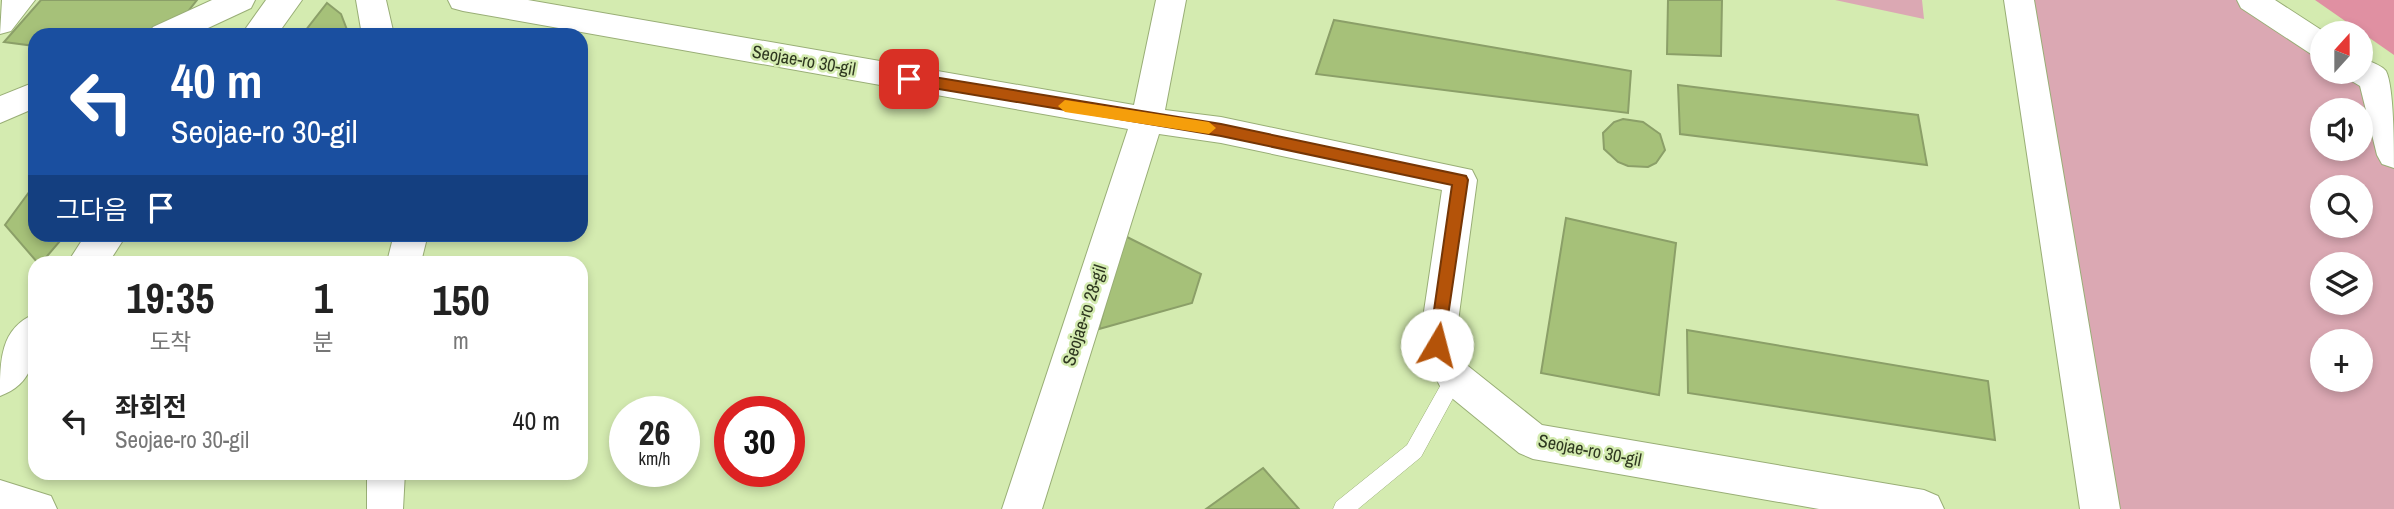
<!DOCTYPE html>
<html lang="ko">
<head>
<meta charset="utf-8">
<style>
  :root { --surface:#fff; --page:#f2f2f2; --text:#222; --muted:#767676 }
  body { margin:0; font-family:"Archivo Narrow","Noto Sans KR",sans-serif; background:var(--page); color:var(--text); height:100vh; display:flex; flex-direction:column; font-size:26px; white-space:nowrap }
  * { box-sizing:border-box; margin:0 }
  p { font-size:23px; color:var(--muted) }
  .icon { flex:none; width:38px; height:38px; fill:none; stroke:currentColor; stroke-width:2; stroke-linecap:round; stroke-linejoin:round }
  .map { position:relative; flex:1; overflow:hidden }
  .details { position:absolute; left:28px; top:256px; width:560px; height:224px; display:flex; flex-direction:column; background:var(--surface); border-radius:21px; box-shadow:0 4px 10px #0003 }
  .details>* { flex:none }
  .hud { position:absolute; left:28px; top:28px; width:560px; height:214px; border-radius:21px; box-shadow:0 4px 10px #0003; background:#1a4fa0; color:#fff; overflow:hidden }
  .needle { width:46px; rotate:21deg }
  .fabs { position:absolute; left:2310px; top:21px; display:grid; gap:14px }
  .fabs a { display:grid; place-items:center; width:63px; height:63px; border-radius:50%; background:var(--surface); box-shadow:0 4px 10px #0003; font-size:35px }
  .speed { position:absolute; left:609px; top:396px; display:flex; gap:14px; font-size:35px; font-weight:700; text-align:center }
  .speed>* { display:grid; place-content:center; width:91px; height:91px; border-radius:50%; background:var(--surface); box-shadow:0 4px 10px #0003; line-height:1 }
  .speed small { font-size:18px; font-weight:400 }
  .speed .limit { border:10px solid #d22; background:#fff; color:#111 }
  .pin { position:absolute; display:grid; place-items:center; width:60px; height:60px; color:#fff; margin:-30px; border-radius:14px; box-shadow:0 4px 10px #0006 }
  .me { position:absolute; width:77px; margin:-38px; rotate:8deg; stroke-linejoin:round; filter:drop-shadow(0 0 5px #0008) }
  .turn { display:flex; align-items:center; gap:24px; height:147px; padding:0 28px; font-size:32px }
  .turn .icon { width:91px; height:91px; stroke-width:2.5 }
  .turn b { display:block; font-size:49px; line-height:60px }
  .then { display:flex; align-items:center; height:66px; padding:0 28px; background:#0003; gap:14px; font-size:26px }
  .eta { display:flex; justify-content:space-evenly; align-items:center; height:119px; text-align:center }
  .eta b { font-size:42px; font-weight:700; line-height:49px }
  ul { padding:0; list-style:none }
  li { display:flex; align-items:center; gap:21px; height:91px; padding:0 28px }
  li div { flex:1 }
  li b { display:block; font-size:26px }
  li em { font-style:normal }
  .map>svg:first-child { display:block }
</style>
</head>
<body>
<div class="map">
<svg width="2394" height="509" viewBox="0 0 2394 509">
  <rect width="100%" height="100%" fill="#d4ebb0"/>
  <path fill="#dba8b3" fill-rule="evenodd" d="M1835,0H1922L1924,19Z
    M2019,0H2252L2322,46V72L2361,71L2374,79L2394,155V509H2100ZM2322,110H2361V149H2322ZM2322,187H2361V226H2322ZM2322,264H2361V303H2322ZM2322,341H2361V380H2322Z"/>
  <path fill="#e090a2" d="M2315,0H2394V55Z"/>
  <path fill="#a6c179" stroke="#8b9f68" stroke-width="2" d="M41,0H197L178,24L153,35H35V46L4,42Z
    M1668,0H1722L1721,56L1667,54Z
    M327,3L341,14L349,35H302Z
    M1334,20L1631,71L1628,113L1316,74Z
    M1678,85L1918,115L1927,165L1680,134Z
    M1623,119L1643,122L1660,134L1665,150L1656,163L1648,167L1628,166L1618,162L1604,149L1603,133L1614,122Z
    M35,184V234H66L42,262H37L5,225Z
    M1566,218L1676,243L1659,395L1541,373Z
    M1123,235L1201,274L1192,303L1099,329Z
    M1687,330L1988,381L1995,440L1688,393Z
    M1263,468L1299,509H1206Z"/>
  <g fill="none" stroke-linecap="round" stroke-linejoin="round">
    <defs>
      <path id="service" d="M1455,370L1462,372L1464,378L1421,457L1358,509H1333L1336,502L1407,445L1448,372Z"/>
      <path id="minor" d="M2,0H35L11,31L0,34Z
        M212,0H255L251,8L193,35H148L153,27Z
        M356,0H386L394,35H362Z
        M448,0H528L1134,105L1156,0H1186L1165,110L1221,117L1472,170L1477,180L1455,344L1468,366L1542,425L1924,490L1938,496L1944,509H1819L1533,459L1519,453L1442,390L1419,345L1442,190L1221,143L1159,134L1042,509H1002L1128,129L463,11L452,8Z
        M2004,0H2034L2120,509H2080Z
        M2237,0H2275L2326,33H2322V58L2311,54L2241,8Z
        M2361,59C2369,61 2380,64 2386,71C2394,87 2394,146 2394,168L2382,164L2377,155L2360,86L2350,80L2346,72H2361Z
        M35,82V108L0,123V96Z
        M394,234H428L421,262H387Z
        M367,472H405L403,509H367Z
        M0,480L51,496L57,509H0Z"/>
      <path id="secondary" d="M266,0H302L277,35H241Z
        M86,234H127L109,262H68Z
        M35,314C35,349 39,382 0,396C0,361 0,328 35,314Z"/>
    </defs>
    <use href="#service" stroke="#99ae76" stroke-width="1"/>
    <use href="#minor" stroke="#99ae76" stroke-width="2"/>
    <use href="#secondary" stroke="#99ae76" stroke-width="2"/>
    <use href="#service" fill="#fff" fill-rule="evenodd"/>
    <use href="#minor" fill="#fff" fill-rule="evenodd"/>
    <use href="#secondary" fill="#fff" fill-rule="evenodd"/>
  </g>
  <path fill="#b45309" stroke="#753606" stroke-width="2" d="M909,73L1221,124L1466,176L1468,180L1443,350H1432L1429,345L1452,185L1221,136L909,84L901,79Z"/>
  <path fill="#f59e0b" d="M1065,100L1209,122L1216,128L1209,134L1065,112L1058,106Z"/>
  <g text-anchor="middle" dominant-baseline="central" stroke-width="5" stroke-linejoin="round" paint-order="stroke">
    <g font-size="18" fill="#2f3820" stroke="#d4ebb0">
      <text transform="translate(804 60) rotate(10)">Seojae-ro 30-gil</text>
      <text transform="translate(1084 315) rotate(-72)">Seojae-ro 28-gil</text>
      <text transform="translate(1590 450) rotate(11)">Seojae-ro 30-gil</text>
    </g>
  </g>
</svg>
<div class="fabs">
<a><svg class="needle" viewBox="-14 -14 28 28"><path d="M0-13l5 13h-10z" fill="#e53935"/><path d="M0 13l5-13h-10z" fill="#767676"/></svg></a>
<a><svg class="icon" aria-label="sound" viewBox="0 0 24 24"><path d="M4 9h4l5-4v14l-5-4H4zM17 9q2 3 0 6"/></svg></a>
<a><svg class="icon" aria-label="search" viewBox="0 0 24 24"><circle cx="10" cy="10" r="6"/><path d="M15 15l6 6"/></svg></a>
<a><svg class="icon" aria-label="layers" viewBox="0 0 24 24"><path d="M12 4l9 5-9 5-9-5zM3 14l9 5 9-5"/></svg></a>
<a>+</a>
</div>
<div class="speed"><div>26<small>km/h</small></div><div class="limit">30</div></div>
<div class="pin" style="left:909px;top:79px;background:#d93025"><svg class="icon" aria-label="arrive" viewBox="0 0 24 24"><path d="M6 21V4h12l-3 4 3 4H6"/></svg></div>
<svg class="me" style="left:1437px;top:345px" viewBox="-20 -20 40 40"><circle r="19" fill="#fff"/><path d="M0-13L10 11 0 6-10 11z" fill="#b45309"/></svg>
<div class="hud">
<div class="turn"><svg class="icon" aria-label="left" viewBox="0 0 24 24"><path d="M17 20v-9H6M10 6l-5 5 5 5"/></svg><div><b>40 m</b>Seojae-ro 30-gil</div></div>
<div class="then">그다음<svg class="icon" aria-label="arrive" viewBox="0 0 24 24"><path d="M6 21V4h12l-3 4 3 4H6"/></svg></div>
</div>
<section class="details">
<div class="eta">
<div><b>19:35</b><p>도착</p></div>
<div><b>1</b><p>분</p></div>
<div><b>150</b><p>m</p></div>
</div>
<ul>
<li><svg class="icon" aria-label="left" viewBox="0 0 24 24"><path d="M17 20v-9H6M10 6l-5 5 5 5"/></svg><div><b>좌회전</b><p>Seojae-ro 30-gil</p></div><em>40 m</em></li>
</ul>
</section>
</div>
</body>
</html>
